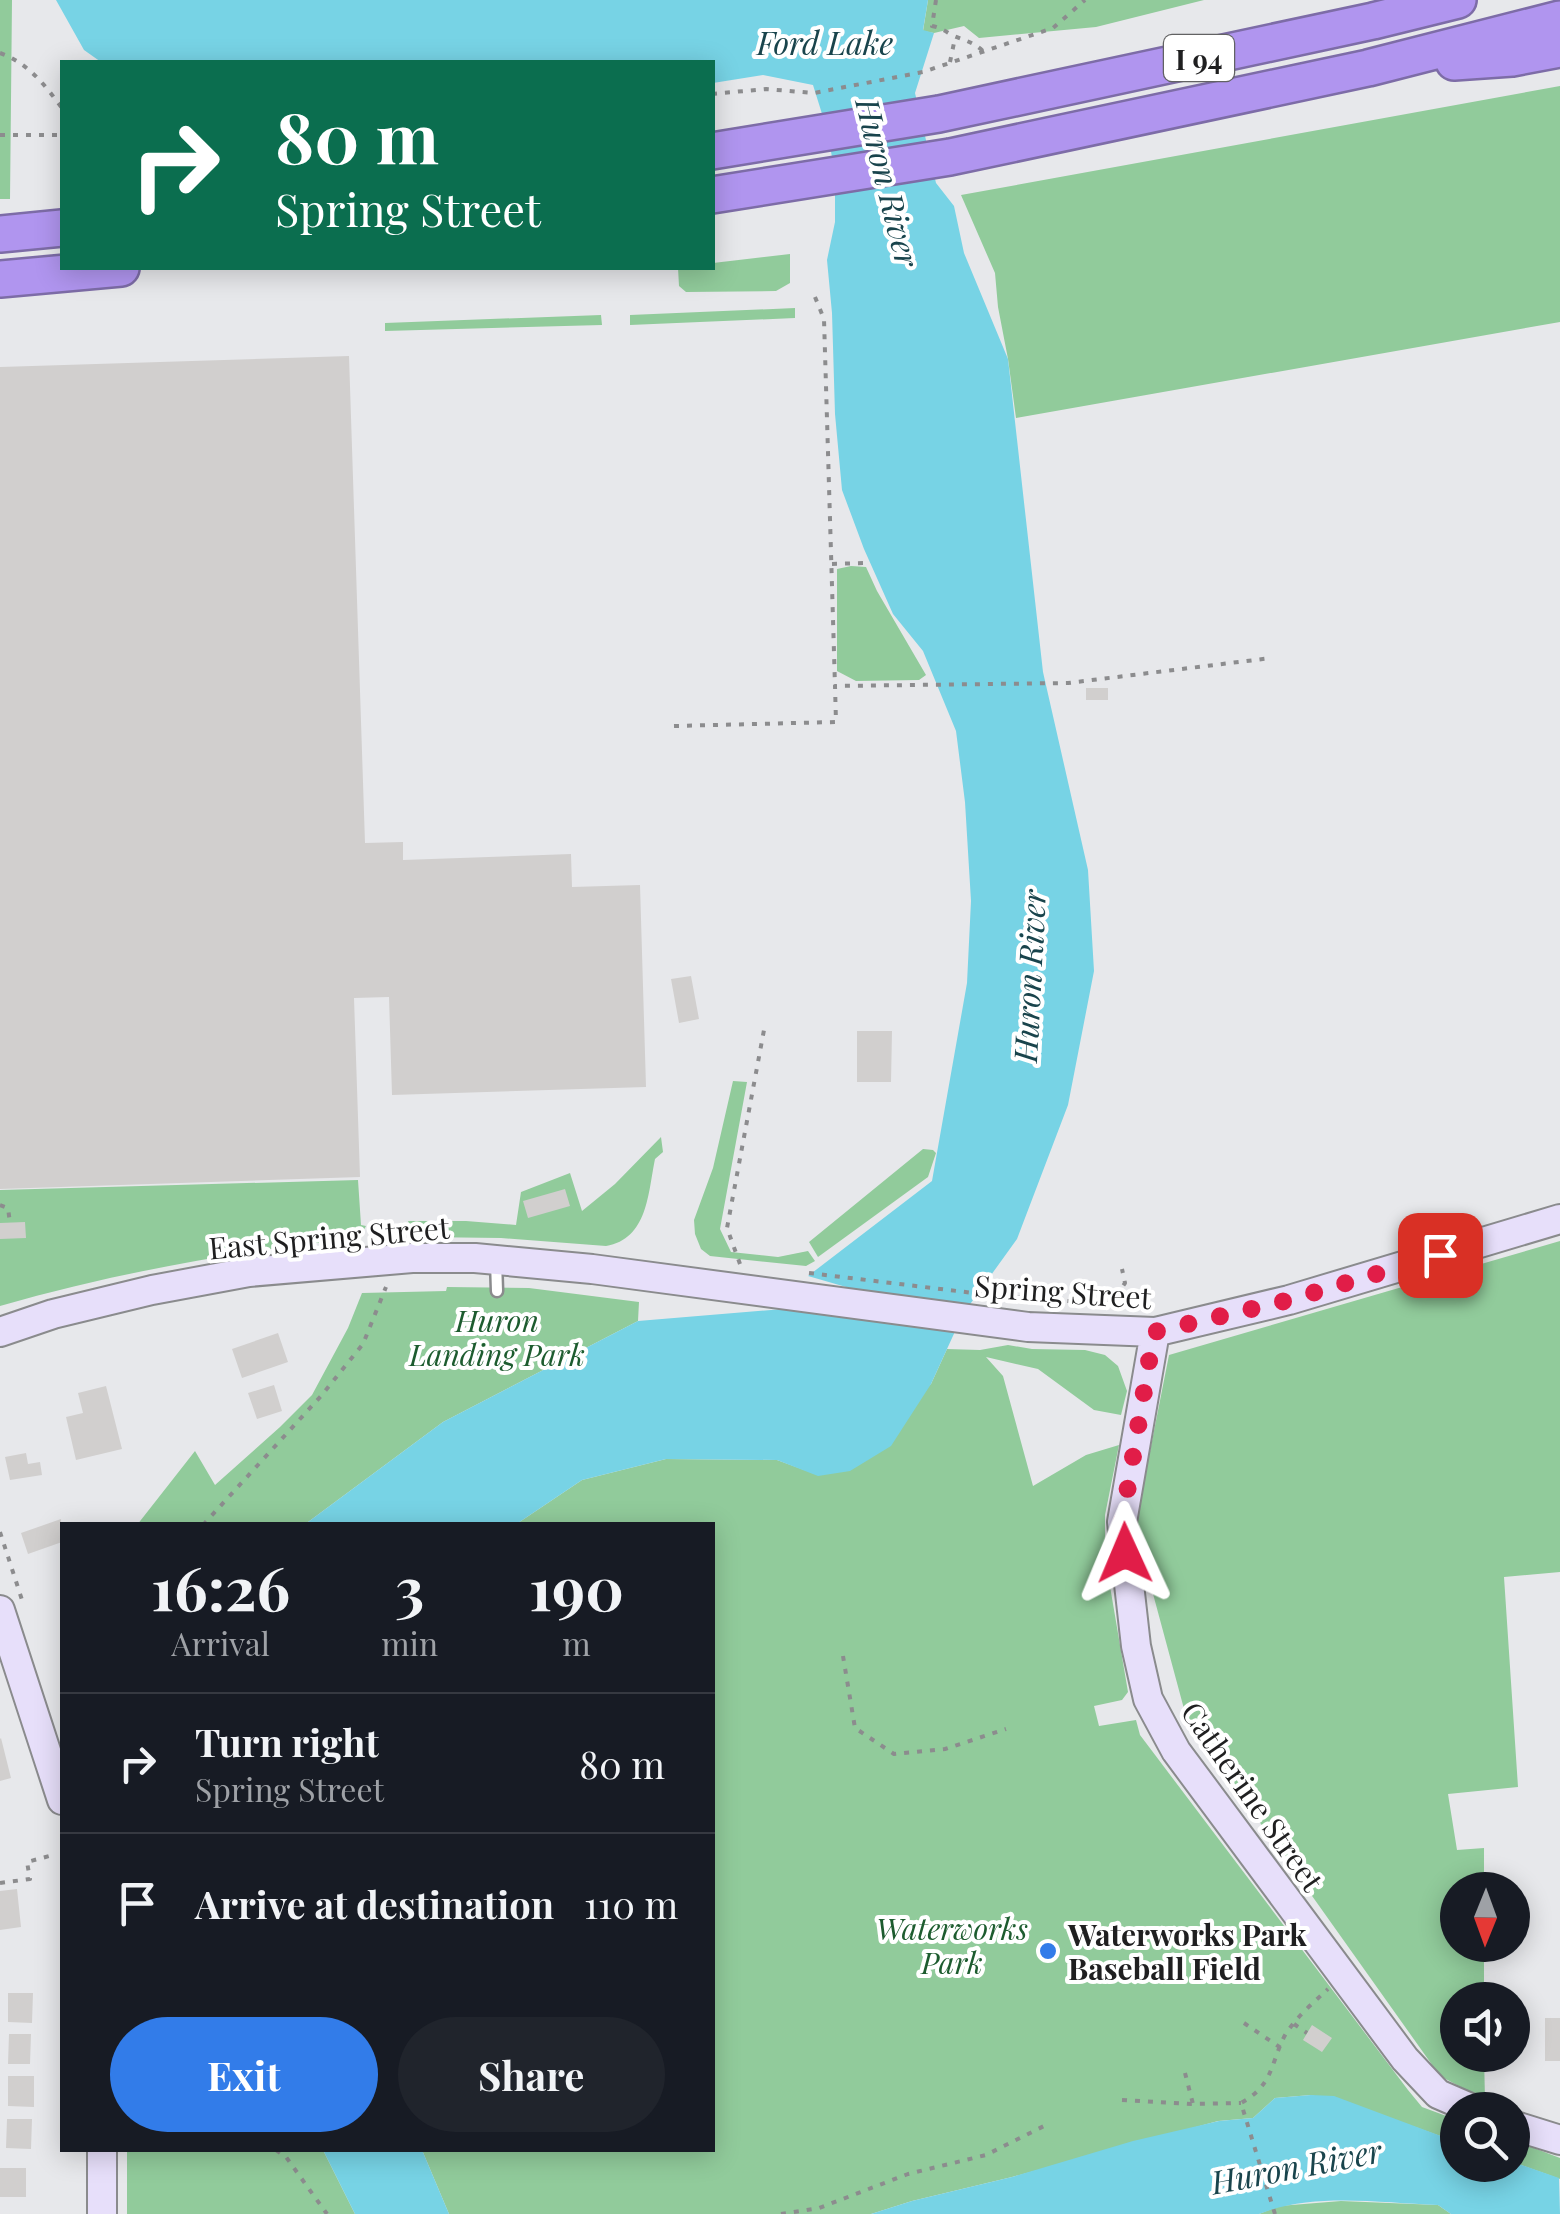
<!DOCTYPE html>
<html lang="en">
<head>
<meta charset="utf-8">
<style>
  :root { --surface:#171b24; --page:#20242c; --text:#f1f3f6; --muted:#9ea1a6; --line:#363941; --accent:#327ce9 }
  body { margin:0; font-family:"Playfair Display",serif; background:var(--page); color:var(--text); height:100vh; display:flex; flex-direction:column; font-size:38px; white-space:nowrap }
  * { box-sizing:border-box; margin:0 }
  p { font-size:32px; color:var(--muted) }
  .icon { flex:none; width:55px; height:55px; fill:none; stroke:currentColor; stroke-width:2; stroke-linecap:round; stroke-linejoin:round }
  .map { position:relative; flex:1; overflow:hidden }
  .panel { position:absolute; left:60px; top:1522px; width:655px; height:630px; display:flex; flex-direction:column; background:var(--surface); border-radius:0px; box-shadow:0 5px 25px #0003 }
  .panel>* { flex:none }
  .top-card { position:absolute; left:60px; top:60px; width:655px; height:210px; border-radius:0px; box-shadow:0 5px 25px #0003; background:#0b6e4f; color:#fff; overflow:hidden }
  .needle { width:65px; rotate:181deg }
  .controls { position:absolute; left:1440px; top:1872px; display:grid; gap:20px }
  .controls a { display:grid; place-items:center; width:90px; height:90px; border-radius:50%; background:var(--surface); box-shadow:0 5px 25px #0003; font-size:50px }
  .pin { position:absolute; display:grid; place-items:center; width:85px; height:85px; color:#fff; margin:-42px; border-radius:20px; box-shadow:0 5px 15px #0006 }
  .me { position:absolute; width:110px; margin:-55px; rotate:359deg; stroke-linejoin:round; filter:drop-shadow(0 0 8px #0008) }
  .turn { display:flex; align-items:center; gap:35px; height:210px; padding:0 50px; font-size:45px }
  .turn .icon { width:130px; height:130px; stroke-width:2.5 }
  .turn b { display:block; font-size:70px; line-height:85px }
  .eta { display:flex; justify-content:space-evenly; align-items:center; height:170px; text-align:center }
  .eta b { font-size:60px; font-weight:700; line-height:70px }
  .primary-button { display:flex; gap:20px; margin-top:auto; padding:20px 50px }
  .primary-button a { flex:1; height:115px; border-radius:60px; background:var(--accent); color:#fff; font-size:40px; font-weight:700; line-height:115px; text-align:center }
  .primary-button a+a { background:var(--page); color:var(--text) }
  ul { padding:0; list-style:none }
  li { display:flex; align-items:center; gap:30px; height:140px; padding:0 50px; border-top:2px solid var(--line) }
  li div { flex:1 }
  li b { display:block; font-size:38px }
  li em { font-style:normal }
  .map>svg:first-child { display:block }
</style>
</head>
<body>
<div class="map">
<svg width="1560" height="2214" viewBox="0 0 1560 2214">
  <rect width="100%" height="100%" fill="#e7e8eb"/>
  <path fill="#91cb9b" d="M0,0H12L10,199H0Z
    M928,0H1204L1096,27L979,38L964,26L934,33L923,31Z
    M1560,86V322L1016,418L1008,359L998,307L995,273L961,195Z
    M790,254V283L776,291L686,292L679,286L678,268H712L713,263Z
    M795,308V318L630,325V315Z
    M601,315L602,325L385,331V323Z
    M851,566L866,567L877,591L926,675L919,680L856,681L837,671V569Z
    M733,1081L747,1082L720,1229L731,1252L778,1257L808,1251L815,1261L806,1266L710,1256L701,1249L695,1234L694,1220L713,1168Z
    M661,1137L663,1152L655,1159C648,1193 648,1239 606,1246L501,1238L421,1237L413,1233L408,1221H466L516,1225L521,1192L570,1173L582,1211L615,1184Z
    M923,1149L933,1150L936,1153L928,1177L818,1257L809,1242Z
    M358,1180L361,1225L366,1226L361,1235L351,1239C232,1252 115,1273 0,1306V1190Z
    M1560,1241V1572L1504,1577L1518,1787L1448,1794L1457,1850L1484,1848V1890H1458V1945H1484V2000H1458V2055H1484L1485,2100L1440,2076L1187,1720L1135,1527L1169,1355Z
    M447,1287L529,1288L639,1302L638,1321L443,1422L304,1525H137L195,1451L215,1485L280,1427L312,1395L348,1328L362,1293L446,1291Z
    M1008,1345L1032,1349L1085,1350L1105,1355L1118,1366L1127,1391L1121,1415L1094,1410L1038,1369L986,1357L1003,1376L1033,1486L1086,1455L1119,1445L1105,1515V1557L1128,1692L1122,1700L1094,1706L1099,1726L1136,1720L1140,1735L1408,2090L1422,2107L1457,2120V2142L1387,2117L1311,2095L1275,2098L1253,2118L1218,2121L1012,2177L912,2201L871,2214H449L422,2150H712V1525H515L582,1480L666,1459L777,1460L818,1475L931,1384L947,1349L980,1350Z
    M1513,2140L1560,2158V2179L1513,2162Z
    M127,2150H323L355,2214H127Z
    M1341,2201L1438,2205L1451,2214H1259L1279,2206Z"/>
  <path fill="#77d3e5" d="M56,0H928L923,30L934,33L915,93L936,183L954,206L964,253L1008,359L1043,672L1088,870L1094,971L1068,1105L1017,1239L963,1314L931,1384L891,1446L850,1471L818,1476L777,1460L666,1459L582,1480L515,1525H304L443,1422L638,1321L891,1300L808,1276L932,1181L967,983L971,901L965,802L956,731L923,651L893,614L864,549L842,490L835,414L832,313L827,260L835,222V176L828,133L813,85L763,75L713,83L712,62H101L84,50Z
    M1311,2095L1334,2096L1457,2142L1458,2165H1512L1513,2162L1559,2178L1560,2214H1451L1438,2205C1380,2203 1313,2192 1259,2214H871L912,2201L1012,2177L1133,2141L1219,2121L1253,2118L1275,2098Z
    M323,2150H422L449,2214H355Z"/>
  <path fill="#d1cfce" d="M349,356L365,843L403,842V860L571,854L572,887L640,885L646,1087L392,1095L389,997L354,998L360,1177L0,1189V367Z
    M1086,688H1108V700H1086Z
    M691,976L699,1019L679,1023L671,979Z
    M857,1031H892L891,1082H857Z
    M565,1189L570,1206L528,1218L523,1201Z
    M25,1222L26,1238L0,1239V1223Z
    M278,1333L288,1362L242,1378L232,1349Z
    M274,1385L282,1411L257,1419L248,1393Z
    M106,1386L122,1449L76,1460L66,1417L83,1413L78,1393Z
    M26,1453L28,1464L40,1462L42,1475L10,1480L5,1457Z
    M61,1519L62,1542L28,1554L21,1533Z
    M1,1738L11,1778L0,1781V1739Z
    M17,1889L21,1927L0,1930V1891Z
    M8,1993H33L32,2023L8,2022Z
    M1545,2018H1560V2061H1545Z
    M1312,2025L1332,2038L1322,2052L1303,2040Z
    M9,2034H31L30,2064H8Z
    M8,2076H34V2107L8,2106Z
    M7,2119H32L31,2149L6,2148Z
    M0,2168H26V2197H0Z"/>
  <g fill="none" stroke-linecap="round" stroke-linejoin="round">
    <defs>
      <path id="lane" d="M496,1261L497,1291"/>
      <path id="secondary" d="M0,1332L53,1314L152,1290L249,1272L412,1258H475L592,1269L1028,1327L1155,1332L1289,1300L1560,1219
        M1155,1332L1122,1522L1136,1646L1148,1699L1176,1751L1405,2059L1438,2094L1475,2110
        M0,1610L62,1800
        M1512,2125L1560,2140
        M102,2214V2150"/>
      <path id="highway" d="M1454,62L1512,58L1560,49
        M712,151L939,114L1373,21L1458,0
        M712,195L950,157L1368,68L1560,19
        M0,234L62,228
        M0,279L121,268"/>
    </defs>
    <use href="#lane" stroke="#8a8b8d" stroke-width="15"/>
    <use href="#secondary" stroke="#8a8b8d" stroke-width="32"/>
    <use href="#highway" stroke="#7d6ca7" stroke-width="40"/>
    <path stroke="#8c8c8e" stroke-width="4" stroke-dasharray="5 8" stroke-linecap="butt" d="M936,0L932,26C942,28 946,32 954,36C966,41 973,42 983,51
      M0,53C28,63 45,85 62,108
      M950,62L955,38
      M712,94L766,89L814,93L923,72L1053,28L1085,0
      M0,135H62
      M815,297L824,319L835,686
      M832,564L866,563
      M674,726L836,722L835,686L1068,683L1271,658
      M0,1205L8,1208L10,1223
      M740,1264L727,1228L764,1030
      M809,1273L998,1296L1108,1304L1116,1296L1125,1283L1122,1269
      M203,1525L321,1396L363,1344L386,1287
      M0,1532L23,1603
      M843,1656L855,1728L894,1754L945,1749L1006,1729
      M0,1883L30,1879L27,1862L53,1855
      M1244,2023L1281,2048
      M1294,2024L1307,2033
      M1185,2073L1193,2104
      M1122,2100L1193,2104L1241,2103
      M276,2150L286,2157L327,2214
      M781,2214L819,2208L908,2174L986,2155L1050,2123
      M1275,2214L1241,2103C1273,2085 1270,2066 1284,2037C1294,2019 1313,2003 1328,1989"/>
    <use href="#lane" stroke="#fff" stroke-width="10"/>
    <use href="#secondary" stroke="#e7dffa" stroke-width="28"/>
    <use href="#highway" stroke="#b095ef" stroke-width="35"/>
  </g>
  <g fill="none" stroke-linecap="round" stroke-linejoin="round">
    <path stroke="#e11d48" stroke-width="18" stroke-dasharray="0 32.4" d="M1125,1553L1122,1522L1154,1332L1289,1300L1440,1255"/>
  </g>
  <circle fill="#327ce9" stroke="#fff" stroke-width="4" cx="1048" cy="1951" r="10"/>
  <g text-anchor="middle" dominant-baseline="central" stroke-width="8" stroke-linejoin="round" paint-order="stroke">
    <rect fill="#fff" stroke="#626263" stroke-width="2.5" x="1164" y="35" width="70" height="46" rx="8"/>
    <g font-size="28" font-weight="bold" fill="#1f1f20">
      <text x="1199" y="58">I 94</text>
    </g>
    <g font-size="30" fill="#1f1f20" stroke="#fff">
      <text transform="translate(329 1237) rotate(-5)">East Spring Street</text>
      <text transform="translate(1063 1291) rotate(4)">Spring Street</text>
      <text transform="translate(1253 1796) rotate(55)">Catherine Street</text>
    </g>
    <g font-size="30" font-style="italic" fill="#1d5c2f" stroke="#fff">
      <text x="497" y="1320">Huron<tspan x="497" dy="34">Landing Park</tspan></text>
      <text x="952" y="1928">Waterworks<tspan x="952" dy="34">Park</tspan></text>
    </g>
    <g font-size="30" font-weight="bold" fill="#1f1f20" stroke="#fff" text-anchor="start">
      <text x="1068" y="1934">Waterworks Park<tspan x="1068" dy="34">Baseball Field</tspan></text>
    </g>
    <g font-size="32" font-style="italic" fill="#19444c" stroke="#fff">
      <text x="825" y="41">Ford Lake</text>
      <text transform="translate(889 182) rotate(76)">Huron River</text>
      <text transform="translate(1028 976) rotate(-87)">Huron River</text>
      <text transform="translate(1296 2165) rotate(-11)">Huron River</text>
    </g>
  </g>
</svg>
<div class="controls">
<a><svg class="needle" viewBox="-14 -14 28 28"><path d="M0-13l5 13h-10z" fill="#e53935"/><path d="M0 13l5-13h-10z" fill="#9ea1a6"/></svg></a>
<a><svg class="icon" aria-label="sound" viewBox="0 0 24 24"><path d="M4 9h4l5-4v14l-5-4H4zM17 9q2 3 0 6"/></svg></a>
<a><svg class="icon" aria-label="search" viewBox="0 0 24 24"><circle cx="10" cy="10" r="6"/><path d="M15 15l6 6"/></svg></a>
</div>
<div class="pin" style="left:1440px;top:1255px;background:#d93025"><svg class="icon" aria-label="arrive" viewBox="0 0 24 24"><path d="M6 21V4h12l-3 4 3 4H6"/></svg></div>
<svg class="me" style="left:1125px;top:1553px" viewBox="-20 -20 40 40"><path d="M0-17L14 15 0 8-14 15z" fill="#e11d48" stroke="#fff" stroke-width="4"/></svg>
<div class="top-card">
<div class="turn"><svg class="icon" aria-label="right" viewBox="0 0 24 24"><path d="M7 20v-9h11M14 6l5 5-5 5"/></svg><div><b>80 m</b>Spring Street</div></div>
</div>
<section class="panel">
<div class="eta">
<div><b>16:26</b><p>Arrival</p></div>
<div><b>3</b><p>min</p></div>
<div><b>190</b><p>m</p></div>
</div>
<ul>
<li><svg class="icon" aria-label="right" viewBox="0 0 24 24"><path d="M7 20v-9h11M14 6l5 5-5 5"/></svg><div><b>Turn right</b><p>Spring Street</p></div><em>80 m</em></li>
<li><svg class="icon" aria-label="arrive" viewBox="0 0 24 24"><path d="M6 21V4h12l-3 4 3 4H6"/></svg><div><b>Arrive at destination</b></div><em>110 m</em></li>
</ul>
<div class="primary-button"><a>Exit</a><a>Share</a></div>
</section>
</div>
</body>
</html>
